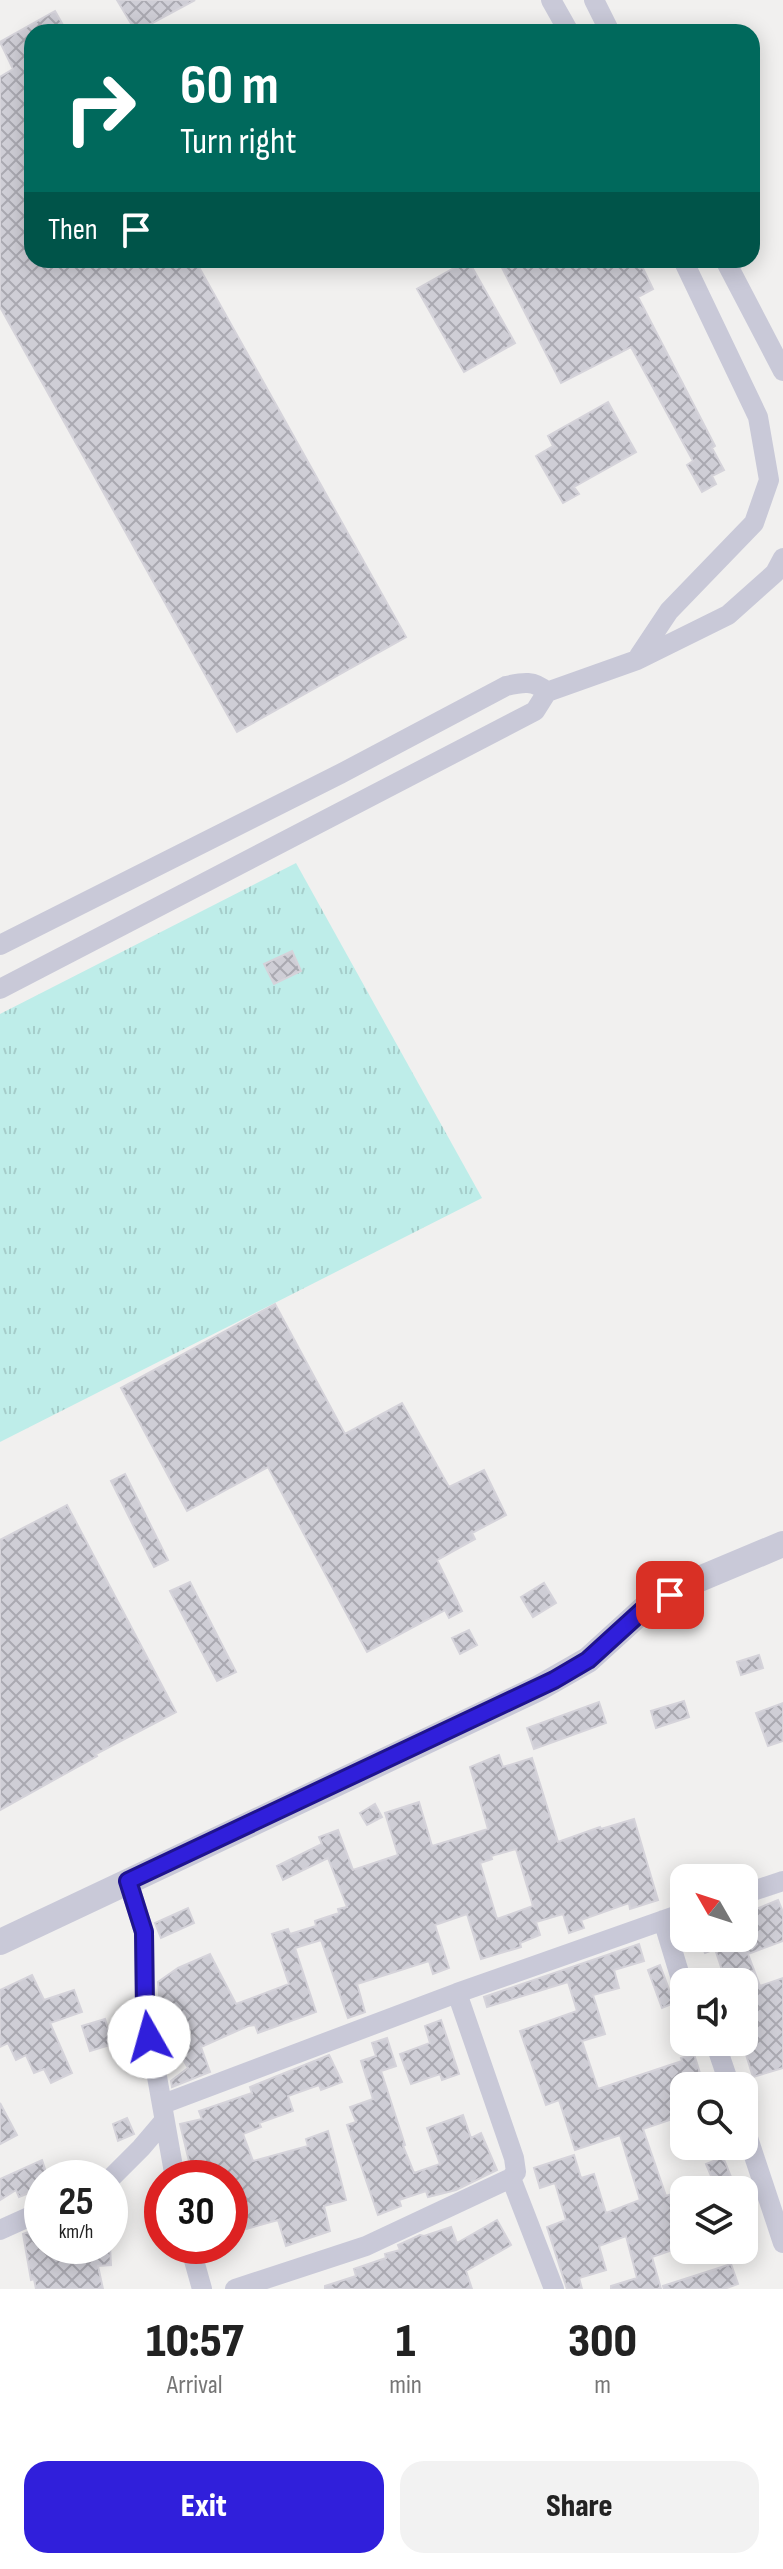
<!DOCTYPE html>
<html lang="en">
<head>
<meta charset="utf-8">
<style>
  :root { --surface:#fff; --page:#f2f2f2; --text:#222; --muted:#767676; --accent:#301fdb }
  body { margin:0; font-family:"Sofia Sans Condensed",sans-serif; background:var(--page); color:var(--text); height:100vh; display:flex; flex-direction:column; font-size:30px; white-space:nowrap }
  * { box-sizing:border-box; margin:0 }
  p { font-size:26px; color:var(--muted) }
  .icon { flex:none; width:44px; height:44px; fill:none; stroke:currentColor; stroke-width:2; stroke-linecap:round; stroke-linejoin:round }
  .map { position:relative; height:2289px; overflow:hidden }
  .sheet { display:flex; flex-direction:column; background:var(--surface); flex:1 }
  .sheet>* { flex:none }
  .hud { position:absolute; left:24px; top:24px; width:736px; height:244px; border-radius:24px; box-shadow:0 4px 20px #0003; background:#00695c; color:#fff; overflow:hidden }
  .needle { width:52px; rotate:309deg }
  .controls { position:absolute; left:670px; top:1864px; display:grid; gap:16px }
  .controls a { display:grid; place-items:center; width:88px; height:88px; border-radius:16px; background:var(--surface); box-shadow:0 4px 20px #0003; font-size:40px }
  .speed { position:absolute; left:24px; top:2160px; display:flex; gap:16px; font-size:40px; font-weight:700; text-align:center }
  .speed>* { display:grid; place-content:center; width:104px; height:104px; border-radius:50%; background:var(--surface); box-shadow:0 4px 20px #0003; line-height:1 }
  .speed small { font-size:20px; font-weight:400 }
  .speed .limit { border:12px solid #d22; background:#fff; color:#111 }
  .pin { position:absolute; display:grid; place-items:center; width:68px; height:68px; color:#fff; margin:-34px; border-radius:16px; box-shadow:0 4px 12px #0006 }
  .me { position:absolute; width:88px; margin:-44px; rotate:353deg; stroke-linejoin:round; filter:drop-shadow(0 0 6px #0008) }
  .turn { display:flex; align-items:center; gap:28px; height:168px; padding:0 24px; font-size:36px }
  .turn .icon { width:104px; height:104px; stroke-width:2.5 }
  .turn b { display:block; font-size:56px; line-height:68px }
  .then { display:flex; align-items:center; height:76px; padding:0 24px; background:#0003; gap:16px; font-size:30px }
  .eta { display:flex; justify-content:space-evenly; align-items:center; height:136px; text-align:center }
  .eta b { font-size:48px; font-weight:800; line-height:56px }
  .button { display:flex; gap:16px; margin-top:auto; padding:16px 24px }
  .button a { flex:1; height:92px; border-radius:24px; background:var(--accent); color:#fff; font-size:32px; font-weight:800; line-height:92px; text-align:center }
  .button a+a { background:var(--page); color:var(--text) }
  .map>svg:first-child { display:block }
</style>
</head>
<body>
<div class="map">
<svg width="783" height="2289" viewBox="0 0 783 2289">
  <defs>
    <pattern id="grass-tufts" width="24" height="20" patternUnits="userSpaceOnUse" patternTransform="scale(2)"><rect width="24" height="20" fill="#beede9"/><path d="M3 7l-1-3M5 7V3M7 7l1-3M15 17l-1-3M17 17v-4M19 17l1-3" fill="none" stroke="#a5cdca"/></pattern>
    <pattern id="building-cross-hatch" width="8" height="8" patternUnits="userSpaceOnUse" patternTransform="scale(2)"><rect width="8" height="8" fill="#cfced6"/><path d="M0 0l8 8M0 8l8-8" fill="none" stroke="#aaa9b1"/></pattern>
  </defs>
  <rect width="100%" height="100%" fill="#f1f0ef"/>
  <path fill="url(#grass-tufts)" d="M296,863L482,1198L0,1442V1014Z"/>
  <path fill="url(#building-cross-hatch)" stroke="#d5d3da" stroke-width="2" fill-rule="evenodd" d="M117,0H195L136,32Z
    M55,11L67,32H32V260H195L406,637L237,732L0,307V77L13,69L0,42Z
    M468,260L515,343L464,372L417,289Z
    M498,260H619L622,265L639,260L653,289L638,297L715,446L712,448L724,470L712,476L716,484L702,492L687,465L693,461L631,347L561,383Z
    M608,402L636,452L574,487L579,494L563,503L536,456L553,446L548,436Z
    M292,951L301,971L274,984L264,964Z
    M275,1304L345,1434L402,1403L449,1487L484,1470L506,1515L472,1533L475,1539L437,1560L462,1611L449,1618L445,1610L367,1652L268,1467L187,1511L121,1388Z
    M125,1474L168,1560L154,1567L111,1481Z
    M67,1505L176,1712L96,1754L97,1756L0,1810V1540Z
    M190,1582L236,1672L217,1681L170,1591Z
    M544,1583L556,1603L533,1617L521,1597Z
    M469,1630L477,1645L460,1654L452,1638Z
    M759,1655L763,1668L741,1675L737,1662Z
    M684,1701L689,1717L656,1728L651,1711Z
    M599,1702L606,1723L534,1749L527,1728Z
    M783,1703V1741L768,1746L756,1713Z
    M499,1755L503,1767L532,1758L558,1842L600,1827L601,1829L634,1819L658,1900L630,1909L629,1903L581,1920L584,1928L569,1933L563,1914L536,1922L540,1935L520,1943L521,1947L481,1959L467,1914L435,1925L449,1968L433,1974L429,1961L357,1984L365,2012L348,2018L321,1940L295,1948L316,2012L258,2033L255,2025L248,2026L201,2047L210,2072L172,2087L171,2081L188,2068L165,2027L162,2028L158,1982L178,1968L210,1954L236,2004L289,1984L272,1934L288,1929L290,1934L316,1926L315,1921L339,1913L338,1909L347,1907L328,1858L283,1880L277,1866L322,1844L319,1837L338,1830L353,1870L398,1855L385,1813L419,1802L432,1846L488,1829L470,1767ZM516,1849L533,1906L497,1919L480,1863L492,1859L491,1856Z
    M375,1804L382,1817L367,1825L360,1813Z
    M778,1900L783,1912V1941L748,1954L760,1986L783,1978V2068L753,2077L744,2048L751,2045L744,2028V1982H726L715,1949L705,1953L699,1938H744V1914Z
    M188,1908L194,1923L161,1938L155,1923Z
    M639,1944L644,1961L614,1970L619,1988L593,1995L605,2034L582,2041L598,2089L682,2061L681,2058L694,2054L704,2086H684V2115L643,2129L666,2196L684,2190V2246L652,2257L661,2289H611V2286L637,2278L626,2236L599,2246L606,2270L579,2278L582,2289H567L547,2227L566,2220L555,2183L540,2188L534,2168L574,2155L581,2178L594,2174L606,2213L640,2200L620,2135L575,2150L559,2100L546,2105L520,2031L577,2011L568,1982L487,2007L484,1997Z
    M660,1965L674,2003L662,2008L648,1970Z
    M32,1975L44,2000L74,1990L82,2012L50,2023L72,2073L51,2083L44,2069L34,2073L26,2055L16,2060L8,2043L0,2047V1990Z
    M105,2019L113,2044L90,2051L82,2026Z
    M441,2020L459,2074L442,2080L440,2074L411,2084L400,2054L430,2043L425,2026Z
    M387,2038L396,2066L381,2071L405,2145L403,2146L414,2173L440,2164L427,2128L463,2115L471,2138L481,2133L497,2170L456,2190L428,2197L426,2191L399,2200L401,2206L378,2215L347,2125L356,2122L350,2107L373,2099L361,2061L376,2056L372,2043Z
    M329,2055L342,2082L321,2090L319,2085L288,2096L293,2111L259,2123L261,2127L243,2134L253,2161L308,2146L306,2139L328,2131L346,2200L324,2206L330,2231L286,2246L278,2220L246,2229L242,2216L246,2214L239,2187L230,2190V2178H193L180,2124L202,2119L199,2111L252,2093L250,2087Z
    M0,2103L17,2135L0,2144Z
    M127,2118L134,2134L118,2141L113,2124Z
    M723,2157L731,2177L714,2183L706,2164Z
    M42,2160L48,2178H42V2188L19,2197L16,2190L0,2200V2179Z
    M497,2220L511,2245L466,2271L472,2289H325V2286L356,2276L354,2269L386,2258L385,2254L400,2250L398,2245L420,2235L424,2236L451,2227L457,2243Z
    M42,2227V2246H110L111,2265L98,2266L103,2289H36L34,2279L31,2280L23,2234Z
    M731,2264L738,2284L724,2289H664L663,2286Z"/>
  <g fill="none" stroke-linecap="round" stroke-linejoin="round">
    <path stroke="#c9c9d8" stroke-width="20" d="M551,0L569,32
      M594,0L610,32
      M725,260L783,371
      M639,656L669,611L754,523L769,480L758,417L683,260
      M0,945L340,774L506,686C523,682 534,680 547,692
      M0,989L535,711L547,692L637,660L728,615L775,573L783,558
      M128,1881L144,1932L145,2009L175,2178
      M744,1894L783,1881
      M663,1920L684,1989
      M715,2042L730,2086
      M163,2104L457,1993L684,1913
      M744,2126L783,2243
      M511,2178L554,2289
      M110,2179L141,2148L164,2121
      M0,2230L42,2211
      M190,2246L202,2289
      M235,2289L366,2246L511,2178L516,2172L514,2158L457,1993"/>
    <path stroke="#c9c9d8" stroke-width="26" d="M0,1942L539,1688L588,1660L644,1609L697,1580L783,1544"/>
  </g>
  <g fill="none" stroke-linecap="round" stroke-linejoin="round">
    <defs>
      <path id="route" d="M149,2037L145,2009L144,1932L128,1881L554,1680L588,1660L644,1609L670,1595"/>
    </defs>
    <use href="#route" stroke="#1f148e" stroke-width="20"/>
    <use href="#route" stroke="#301fdb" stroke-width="14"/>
  </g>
</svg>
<div class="controls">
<a><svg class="needle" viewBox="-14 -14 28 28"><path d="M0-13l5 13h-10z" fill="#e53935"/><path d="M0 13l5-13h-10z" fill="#767676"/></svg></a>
<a><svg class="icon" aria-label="sound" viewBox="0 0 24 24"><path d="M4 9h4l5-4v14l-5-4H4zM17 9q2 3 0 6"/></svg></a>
<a><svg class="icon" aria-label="search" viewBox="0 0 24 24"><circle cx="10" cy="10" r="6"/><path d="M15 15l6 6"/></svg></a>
<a><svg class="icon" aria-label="layers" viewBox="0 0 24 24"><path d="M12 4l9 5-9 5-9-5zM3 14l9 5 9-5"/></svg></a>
</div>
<div class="speed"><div>25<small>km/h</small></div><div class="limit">30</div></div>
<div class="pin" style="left:670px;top:1595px;background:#d93025"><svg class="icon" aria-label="arrive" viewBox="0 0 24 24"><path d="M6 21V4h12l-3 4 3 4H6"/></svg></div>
<svg class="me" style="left:149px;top:2037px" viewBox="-20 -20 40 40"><circle r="19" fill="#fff"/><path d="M0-13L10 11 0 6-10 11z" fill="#301fdb"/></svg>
<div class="hud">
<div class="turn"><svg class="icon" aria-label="right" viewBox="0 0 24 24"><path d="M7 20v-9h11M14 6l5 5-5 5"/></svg><div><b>60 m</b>Turn right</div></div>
<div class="then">Then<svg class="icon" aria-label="arrive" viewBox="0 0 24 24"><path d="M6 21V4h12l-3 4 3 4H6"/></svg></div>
</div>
</div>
<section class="sheet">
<div class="eta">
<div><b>10:57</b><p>Arrival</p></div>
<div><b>1</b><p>min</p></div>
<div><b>300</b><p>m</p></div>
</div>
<div class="button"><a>Exit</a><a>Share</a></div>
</section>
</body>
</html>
